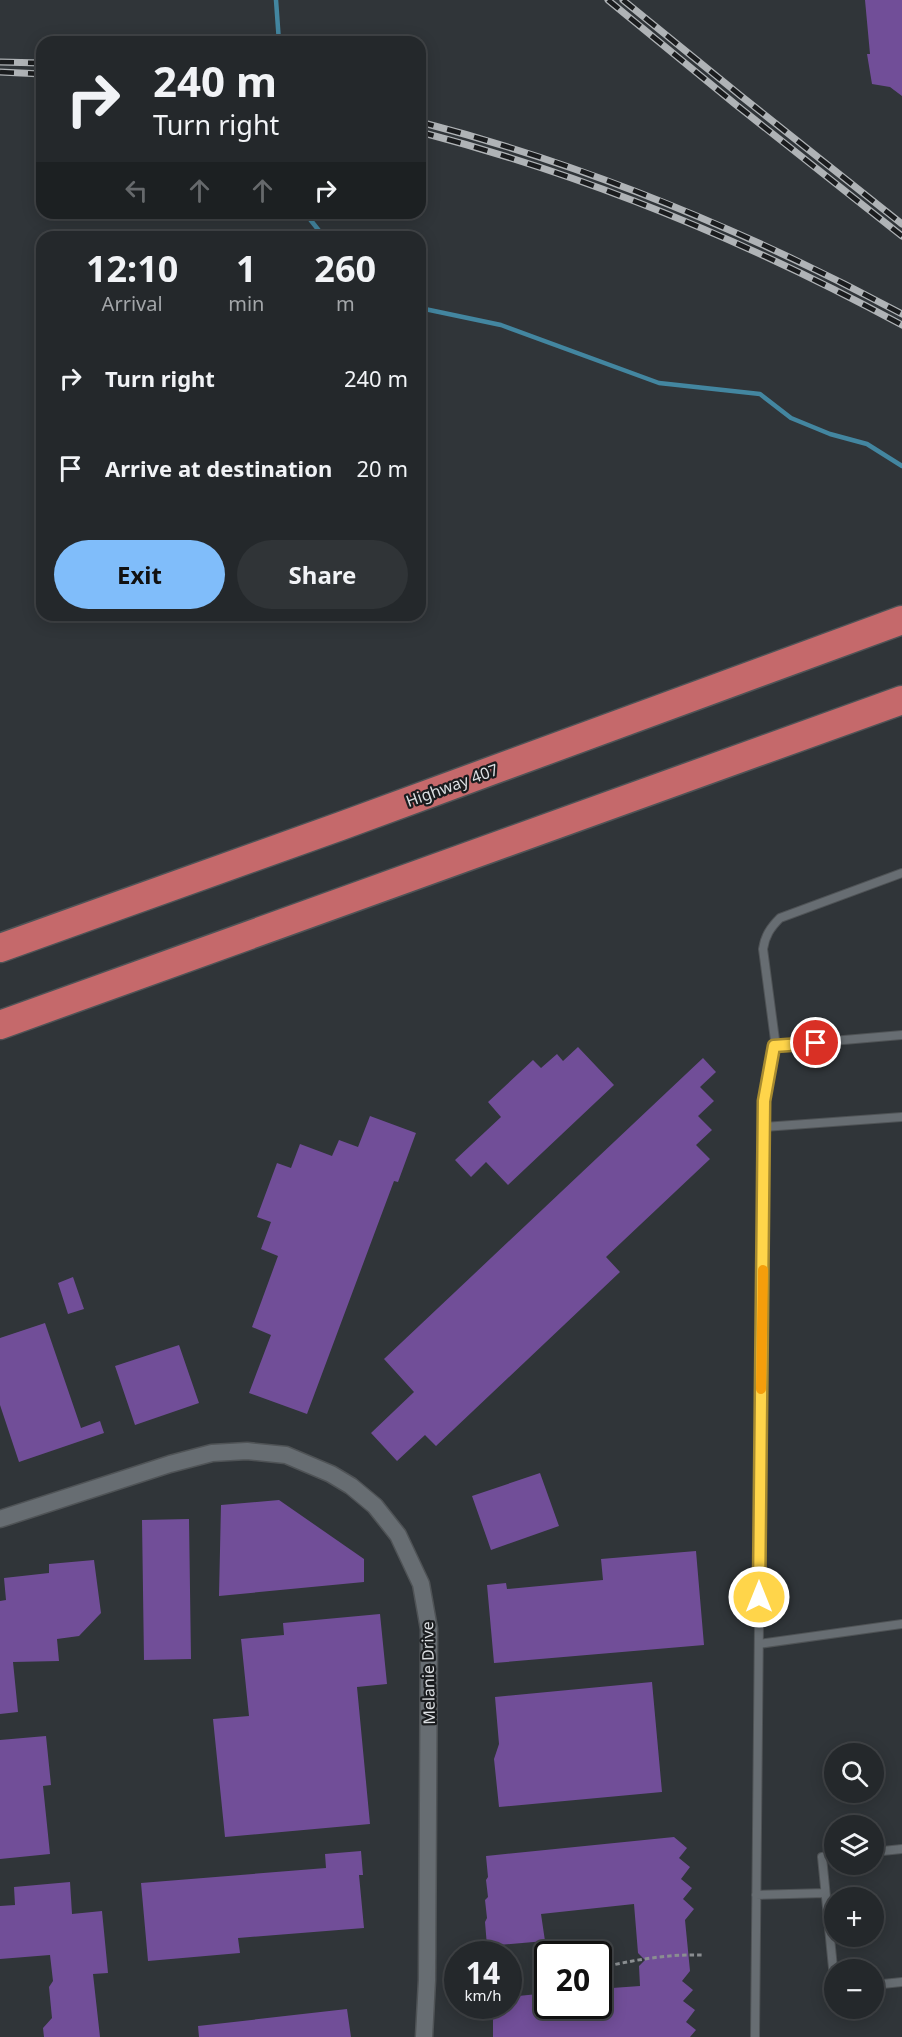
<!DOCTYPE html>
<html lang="en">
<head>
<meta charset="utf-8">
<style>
  :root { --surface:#24282b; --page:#303437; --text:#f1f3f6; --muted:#a3a6a9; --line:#414447; --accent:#80bdfa }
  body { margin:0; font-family:"Noto Sans",sans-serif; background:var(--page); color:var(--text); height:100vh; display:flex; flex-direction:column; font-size:22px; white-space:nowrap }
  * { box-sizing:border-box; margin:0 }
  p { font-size:20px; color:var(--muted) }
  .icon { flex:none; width:33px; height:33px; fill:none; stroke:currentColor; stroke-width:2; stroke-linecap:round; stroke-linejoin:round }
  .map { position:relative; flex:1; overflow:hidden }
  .details { position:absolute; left:36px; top:231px; width:390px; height:390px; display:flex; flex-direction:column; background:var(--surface); border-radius:18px; box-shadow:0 3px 15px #0003,0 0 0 2px var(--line) }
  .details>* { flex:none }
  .guide { position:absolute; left:36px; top:36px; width:390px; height:183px; border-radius:18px; box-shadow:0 3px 15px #0003,0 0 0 2px var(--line); background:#24282b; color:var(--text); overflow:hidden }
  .tools { position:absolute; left:824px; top:1743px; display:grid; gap:12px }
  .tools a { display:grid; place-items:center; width:60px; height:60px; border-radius:50%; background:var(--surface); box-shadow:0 3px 15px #0003,0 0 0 2px var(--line); font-size:30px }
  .speed { position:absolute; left:444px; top:1941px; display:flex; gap:12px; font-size:30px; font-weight:700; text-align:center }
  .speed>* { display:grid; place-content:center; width:78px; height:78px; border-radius:50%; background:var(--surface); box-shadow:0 3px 15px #0003,0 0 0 2px var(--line); line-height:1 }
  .speed small { font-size:15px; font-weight:400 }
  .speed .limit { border:3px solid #111; border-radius:9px; background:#fff; color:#111 }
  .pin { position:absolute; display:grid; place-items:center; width:51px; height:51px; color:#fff; margin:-26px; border:3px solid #fff; border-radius:50%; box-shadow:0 2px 6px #0007 }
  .me { position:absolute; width:66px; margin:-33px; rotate:0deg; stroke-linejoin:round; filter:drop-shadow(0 0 4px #0008) }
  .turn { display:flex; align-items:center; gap:21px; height:126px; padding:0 18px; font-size:27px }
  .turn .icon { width:78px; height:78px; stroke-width:2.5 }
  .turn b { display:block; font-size:42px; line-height:51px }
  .lanes { display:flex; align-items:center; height:57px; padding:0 18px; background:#0003; justify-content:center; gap:30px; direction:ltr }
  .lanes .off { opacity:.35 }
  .eta { display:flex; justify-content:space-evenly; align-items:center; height:102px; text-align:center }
  .eta b { font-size:36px; font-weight:700; line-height:42px }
  .cta { display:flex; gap:12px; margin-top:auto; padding:12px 18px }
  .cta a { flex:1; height:69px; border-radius:36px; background:var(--accent); color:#111; font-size:24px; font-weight:700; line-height:69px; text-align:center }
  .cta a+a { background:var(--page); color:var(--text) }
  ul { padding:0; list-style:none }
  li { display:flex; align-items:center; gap:18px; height:90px; padding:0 18px }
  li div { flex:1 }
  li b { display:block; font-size:22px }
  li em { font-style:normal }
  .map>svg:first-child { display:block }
</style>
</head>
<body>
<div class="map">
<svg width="902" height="2037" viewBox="0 0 902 2037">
  <rect width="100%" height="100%" fill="#303539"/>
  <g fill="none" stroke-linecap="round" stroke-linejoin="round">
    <path stroke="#4386a0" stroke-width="4.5" d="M276,0L279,42
      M305,213L324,237
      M420,308L501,325L659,383L760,394L791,418L830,434L867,444L902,466"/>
  </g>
  <path fill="#714e98" d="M865,0H902V96L890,87L872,84L867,54H870Z
    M578,1047L614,1085L508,1185L486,1162L471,1177L455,1160L501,1117L488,1102L533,1060L541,1068L557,1054L563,1061Z
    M703,1058L716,1072L700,1087L714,1101L698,1116L712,1130L696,1145L710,1159L606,1257L620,1272L436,1446L425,1435L397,1461L371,1433L414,1392L384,1359Z
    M370,1116L416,1133L398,1182L394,1181L307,1414L249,1393L271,1335L252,1327L278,1256L261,1249L271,1222L257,1217L277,1163L291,1168L300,1144L332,1156L339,1140L358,1147Z
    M73,1277L84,1309L68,1314L58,1283Z
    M45,1323L81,1428L100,1421L104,1433L19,1462L0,1405V1338Z
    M179,1345L199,1403L135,1425L115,1366Z
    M540,1473L559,1526L491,1550L472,1496Z
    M279,1500L364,1559V1582L219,1596L221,1505Z
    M189,1519L191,1659L144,1660L142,1520Z
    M696,1551L704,1645L494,1663L487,1585L506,1583L507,1589L603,1580L601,1559Z
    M94,1560L101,1613L79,1636L57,1639L59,1661L13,1662L18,1712L0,1714V1601L6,1600L4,1578L49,1573V1564Z
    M380,1614L387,1684L357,1687L370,1824L225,1837L213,1719L249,1716L241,1639L284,1635L283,1623Z
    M652,1682L662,1792L499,1807L494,1759L499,1744L495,1697Z
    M46,1736L51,1785L43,1786L50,1854L0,1859V1740Z
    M674,1837L687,1848L679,1858L690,1867L681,1879L692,1888L683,1899L694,1909L685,1920L690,1971L682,1981L693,1990L683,2001L695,2010L686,2022L696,2030L690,2037H493V2006H508V1997L548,1993V2006H598V1989L640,1986L639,1966L645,1960L638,1953L634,1904L541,1914L545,1941L487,1946L485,1922L487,1918L485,1900L488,1897L486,1880L488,1877L486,1856Z
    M361,1851L363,1875H359L364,1928L238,1938L240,1953L148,1961L141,1883L326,1868L325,1854Z
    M70,1882L72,1914L102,1911L108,1973L93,1974L100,2037H44L43,2028L52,2018L49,1987L53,1981L50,1955L0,1959V1906L15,1905L14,1887Z
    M347,2009L351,2037H199L198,2026Z"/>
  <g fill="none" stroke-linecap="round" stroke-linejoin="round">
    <defs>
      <path id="lane" d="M774,1046L902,1035
        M764,1127L902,1117
        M759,1644L902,1624
        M873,1852L902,1849
        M834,1855L822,1857L834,1978
        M756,1895L825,1893
        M873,1985L902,1982
        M755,2037L764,1101L775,1040L763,949C765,936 770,928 780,918L902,873"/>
      <path id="street" d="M0,1519L170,1464L212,1453L247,1451L286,1455L331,1474L351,1486L375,1506L398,1535L421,1584L429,1629L427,1980L424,2037"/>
      <path id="highway" d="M0,948L341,826L902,620
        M0,1025L902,700"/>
    </defs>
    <use href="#lane" stroke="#4f5356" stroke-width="10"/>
    <use href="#street" stroke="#4f5356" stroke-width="19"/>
    <use href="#highway" stroke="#4f5356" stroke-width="31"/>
    <path stroke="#8a8e91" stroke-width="3" stroke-dasharray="4.5 3" stroke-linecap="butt" d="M608,1966C639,1959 671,1954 704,1955"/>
    <use href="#lane" stroke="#676d72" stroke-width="8"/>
    <use href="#street" stroke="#676d72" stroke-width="16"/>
    <use href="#highway" stroke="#c5696b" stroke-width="28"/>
    <defs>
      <path id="rail" d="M608,0L735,104L902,236
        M623,0L741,96L902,224
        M0,62L42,63
        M0,72L42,74
        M420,122C590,166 747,231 902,314
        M420,132C589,176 749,242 902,325"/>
    </defs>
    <use href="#rail" stroke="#afb3b6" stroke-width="7"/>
    <use href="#rail" stroke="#1a1c1e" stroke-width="4.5" stroke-dasharray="14" stroke-linecap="butt"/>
  </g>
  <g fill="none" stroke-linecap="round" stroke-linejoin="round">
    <defs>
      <path id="route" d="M759,1597L764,1101L774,1046L816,1043"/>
    </defs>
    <use href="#route" stroke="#a68a30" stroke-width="15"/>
    <use href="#route" stroke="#ffd54a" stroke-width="10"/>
    <path stroke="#f59e0b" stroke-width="10" d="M761,1389L763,1270"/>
  </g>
  <g text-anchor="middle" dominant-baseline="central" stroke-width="4.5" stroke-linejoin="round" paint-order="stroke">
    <g font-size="16" fill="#dcdfe2" stroke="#1a1c1e">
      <text transform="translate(452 785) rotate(-20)">Highway 407</text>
      <text transform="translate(428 1673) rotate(-91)">Melanie Drive</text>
    </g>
  </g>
</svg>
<div class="tools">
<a><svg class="icon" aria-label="search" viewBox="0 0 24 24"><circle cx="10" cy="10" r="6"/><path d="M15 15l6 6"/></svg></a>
<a><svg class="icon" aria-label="layers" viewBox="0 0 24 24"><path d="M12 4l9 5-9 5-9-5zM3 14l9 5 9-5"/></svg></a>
<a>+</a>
<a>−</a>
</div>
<div class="speed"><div>14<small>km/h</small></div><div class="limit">20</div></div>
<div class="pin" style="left:816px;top:1043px;background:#d93025"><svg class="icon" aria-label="arrive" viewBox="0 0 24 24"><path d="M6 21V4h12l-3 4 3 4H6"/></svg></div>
<svg class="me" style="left:759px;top:1597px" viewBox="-20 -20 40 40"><circle r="17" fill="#ffd54a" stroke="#fff" stroke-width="3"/><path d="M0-11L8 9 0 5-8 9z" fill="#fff"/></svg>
<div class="guide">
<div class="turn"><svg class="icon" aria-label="right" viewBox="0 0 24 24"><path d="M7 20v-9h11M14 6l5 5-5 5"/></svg><div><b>240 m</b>Turn right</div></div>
<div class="lanes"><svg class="icon off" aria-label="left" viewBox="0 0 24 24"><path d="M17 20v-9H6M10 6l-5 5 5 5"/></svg><svg class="icon off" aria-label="ahead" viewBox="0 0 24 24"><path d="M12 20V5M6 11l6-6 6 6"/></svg><svg class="icon off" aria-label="ahead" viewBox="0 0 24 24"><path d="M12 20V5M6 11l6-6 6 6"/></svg><svg class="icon" aria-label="right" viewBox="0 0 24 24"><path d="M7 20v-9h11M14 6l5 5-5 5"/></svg></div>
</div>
<section class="details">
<div class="eta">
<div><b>12:10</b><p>Arrival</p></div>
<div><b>1</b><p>min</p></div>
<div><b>260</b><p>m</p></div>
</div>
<ul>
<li><svg class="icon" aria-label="right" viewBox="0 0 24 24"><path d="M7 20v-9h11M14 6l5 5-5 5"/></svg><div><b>Turn right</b></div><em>240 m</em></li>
<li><svg class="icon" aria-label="arrive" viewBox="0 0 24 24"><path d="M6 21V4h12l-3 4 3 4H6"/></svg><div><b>Arrive at destination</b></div><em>20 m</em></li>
</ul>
<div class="cta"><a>Exit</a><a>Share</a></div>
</section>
</div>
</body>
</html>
